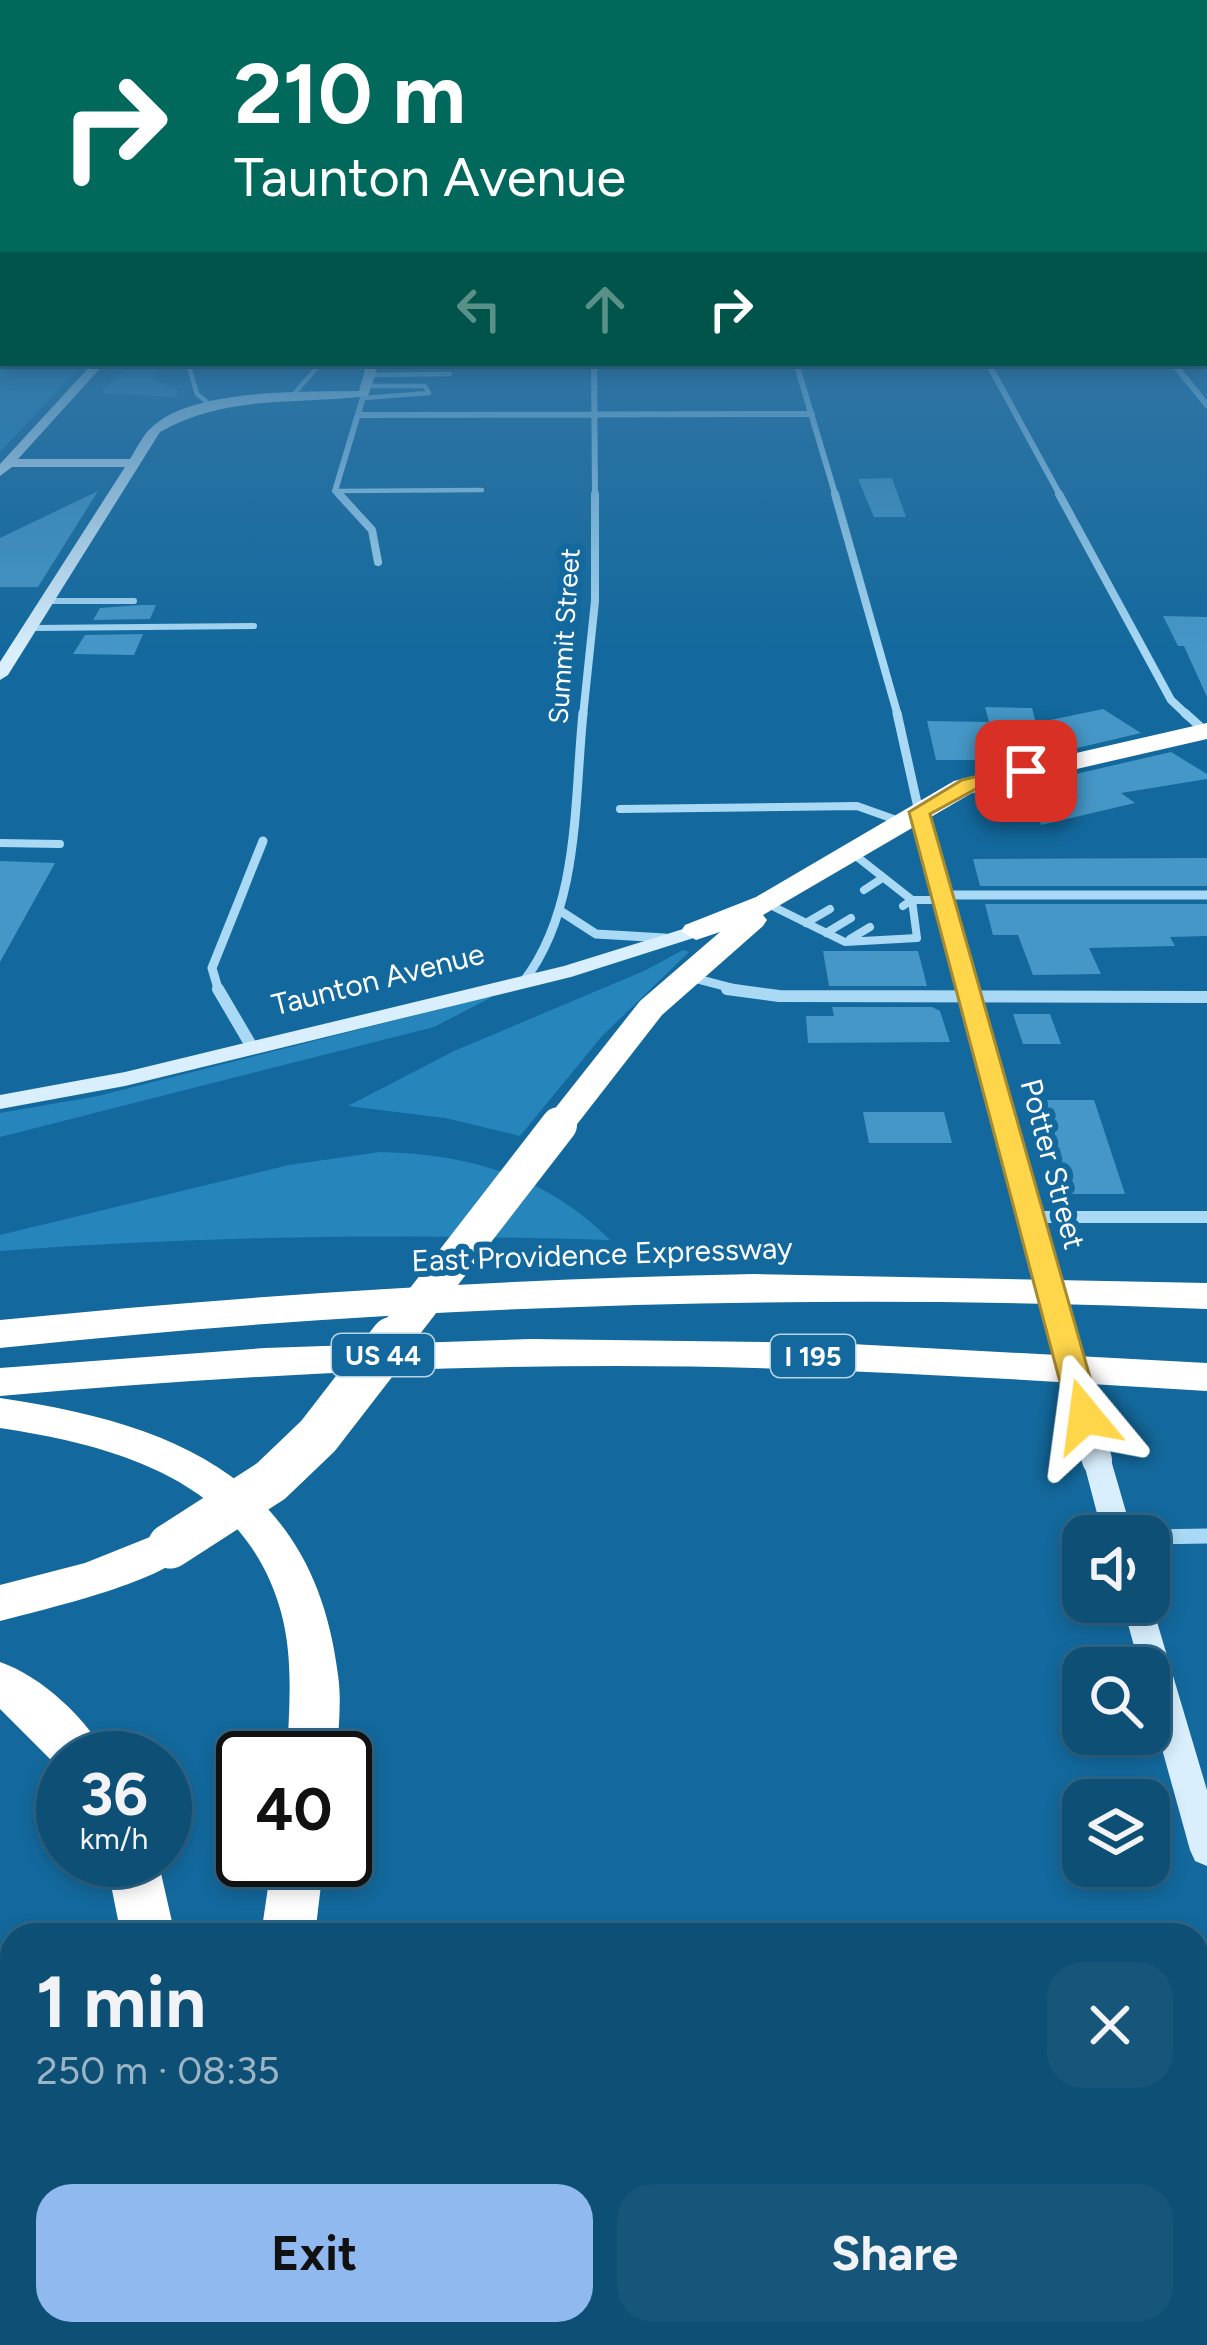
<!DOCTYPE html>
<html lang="en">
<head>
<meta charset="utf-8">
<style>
  :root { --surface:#0e4f76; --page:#17567b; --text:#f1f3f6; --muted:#9bb5c5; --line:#2e6688; --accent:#90b9f0 }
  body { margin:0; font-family:Figtree,sans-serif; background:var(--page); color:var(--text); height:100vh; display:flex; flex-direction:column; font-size:45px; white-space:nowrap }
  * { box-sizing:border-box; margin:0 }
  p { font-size:39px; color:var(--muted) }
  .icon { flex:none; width:66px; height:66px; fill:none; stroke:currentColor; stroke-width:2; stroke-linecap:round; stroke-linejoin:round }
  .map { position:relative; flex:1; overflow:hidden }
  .side { position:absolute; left:0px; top:1923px; width:1209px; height:423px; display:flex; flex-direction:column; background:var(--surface); border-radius:36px 36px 0 0; box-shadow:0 6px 18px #0003,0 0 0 3px var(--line) }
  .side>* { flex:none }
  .top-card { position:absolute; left:0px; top:0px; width:1209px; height:366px; box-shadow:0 6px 18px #0003,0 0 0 3px var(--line); background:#00695c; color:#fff; overflow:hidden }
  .fabs { position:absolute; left:1062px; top:1515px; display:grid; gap:24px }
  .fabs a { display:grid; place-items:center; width:108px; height:108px; border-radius:24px; background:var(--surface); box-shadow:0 6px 18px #0003,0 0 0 3px var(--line); font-size:60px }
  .speed { position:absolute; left:36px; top:1731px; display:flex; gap:24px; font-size:60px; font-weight:700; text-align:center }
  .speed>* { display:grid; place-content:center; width:156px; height:156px; border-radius:50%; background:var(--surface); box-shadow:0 6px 18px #0003,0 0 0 3px var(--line); line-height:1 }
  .speed small { font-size:30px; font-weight:400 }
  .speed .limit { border:6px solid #111; border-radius:18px; background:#fff; color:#111 }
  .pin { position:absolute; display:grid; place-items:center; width:102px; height:102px; color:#fff; margin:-51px; border-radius:24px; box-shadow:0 6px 18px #0006 }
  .me { position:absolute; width:132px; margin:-66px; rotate:344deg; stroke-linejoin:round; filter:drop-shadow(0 0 9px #0008) }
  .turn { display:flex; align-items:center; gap:42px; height:252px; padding:0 36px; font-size:54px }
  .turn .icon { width:156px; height:156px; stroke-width:2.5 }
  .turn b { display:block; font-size:84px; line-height:102px }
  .lanes { display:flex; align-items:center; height:114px; padding:0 36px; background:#0003; justify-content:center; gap:60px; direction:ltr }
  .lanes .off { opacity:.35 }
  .round { display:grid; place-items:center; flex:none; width:126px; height:126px; border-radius:36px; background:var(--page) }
  .headline { display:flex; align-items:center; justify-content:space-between; height:204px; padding:0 36px }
  h1 { font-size:72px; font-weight:700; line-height:90px }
  .cta { display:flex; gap:24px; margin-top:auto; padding:24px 36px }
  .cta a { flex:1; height:138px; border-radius:36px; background:var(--accent); color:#111; font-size:48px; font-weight:700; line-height:138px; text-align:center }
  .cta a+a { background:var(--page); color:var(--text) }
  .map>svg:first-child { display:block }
</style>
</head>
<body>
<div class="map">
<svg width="1207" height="2345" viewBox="0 0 1207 2345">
  <rect width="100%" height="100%" fill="#13699d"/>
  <path fill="#2685bb" d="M0,324L3,363H84L0,452Z
    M131,363H161L153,379L179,391L176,397L100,393Z
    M683,950L689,952L602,1036L520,1136L445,1118L348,1106L454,1051L644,971Z
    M487,997H492L434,1027L0,1137V1113L98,1096Z
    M380,1152C469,1154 546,1176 610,1240C406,1234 203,1235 0,1251V1235L289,1165Z"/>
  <path fill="#4597c7" d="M892,478L906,517H874L858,479Z
    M98,491L38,587H0V538Z
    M140,605H156L150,619L93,620L100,608Z
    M1163,616L1207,617V697L1184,646H1178Z
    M143,634L134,655L73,654L85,635Z
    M985,707L1032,708L1036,723L1103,709L1141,733L1026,760H936L927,721L989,722Z
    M1171,752L1207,774V779L1121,793L1135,803L1041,825L1039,819L1078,796L1054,779Z
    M1207,858V886H980L973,859Z
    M0,861L55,863L0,962Z
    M985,904H1207V936L1170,937L1175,946L1089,948L1101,974L1033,975L1018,935H993Z
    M823,951H918L927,986H829Z
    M832,1007H932L940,1011L950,1042L808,1043L806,1016H834Z
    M1013,1014H1050L1061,1044H1023Z
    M1042,1100H1094L1125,1194H1067Z
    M863,1112H944L952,1143H869Z"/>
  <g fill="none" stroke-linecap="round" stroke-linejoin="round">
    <path stroke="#a9d9f4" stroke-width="4.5" d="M188,363L197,394L212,406
      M369,375L450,374
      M292,396L321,363
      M363,398L429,393L425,386H366
      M335,491L482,490"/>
    <path stroke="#a9d9f4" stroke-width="6" d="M50,601H134
      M33,628L254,626"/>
    <path stroke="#a9d9f4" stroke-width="8" d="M620,809L857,806L902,822
      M0,843L60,844
      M864,890L881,879
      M766,903L845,942L917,938L912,900L851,852
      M903,906L912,900H943
      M806,923L830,909
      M826,933L851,918
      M850,939L870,927"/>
    <path stroke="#a9d9f4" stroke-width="6" d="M594,363L595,497
      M796,363L836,497
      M988,363L1061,497
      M1173,363L1207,405
      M358,415L812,414
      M342,497L335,491L364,394"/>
    <path stroke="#a9d9f4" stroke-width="8" d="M339,494L372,530L378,562
      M835,494L898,716
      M1059,494L1171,700L1188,716
      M583,716L595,601V494"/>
    <path stroke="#a9d9f4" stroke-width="9" d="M897,713L919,812
      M1185,713L1205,731
      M942,895H1207
      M562,912L596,934L665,938
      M686,976L747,992
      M524,981C580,907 574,802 583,713
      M219,992L212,968L263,841"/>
    <path stroke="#a9d9f4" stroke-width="12" d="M218,989L252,1047
      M727,989L779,996L1207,997
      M1031,1217H1207"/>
    <path stroke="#a9d9f4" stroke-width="15" d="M1149,1537L1207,1536"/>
    <path stroke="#a9d9f4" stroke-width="20" d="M1197,2203L1207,2247
      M534,2334V2345"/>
    <path fill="#d9effd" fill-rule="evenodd" d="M93,363H105L18,459H130C136,450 142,436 151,428C192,388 305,392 359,391L367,363H379L368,396C294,405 227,394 160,432L8,675L0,680V662L125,467H12L0,476V464Z
      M919,807L928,812L1049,1239L1045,1245H1027L1023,1239L910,812Z
      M696,925L703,927V935L571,977L125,1086L0,1109V1095L125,1072L564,966Z
      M1097,1449L1107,1453L1111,1460L1133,1536H1103L1083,1460L1087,1453Z
      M1149,1595L1207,1790V1866L1195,1861L1190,1850L1149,1702V1668H1140L1122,1602H1149Z
      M0,1992H12V2028H0Z
      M1197,1993H1207V2029H1197Z"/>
    <path fill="#fff" fill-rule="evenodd" d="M1207,723V739L972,793L763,915L767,920L763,926L662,1015L571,1132H547L542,1125L640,1001L720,932L696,940L681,931L685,925L756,897L954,781Z
      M754,1274L1207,1283V1309C803,1292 402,1305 0,1348V1320C251,1295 501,1279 754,1274Z
      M531,1339L833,1343L1207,1363V1391C1011,1379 814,1366 617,1366C411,1366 205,1378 0,1396V1368L265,1348Z
      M0,1398C175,1424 314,1478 338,1675C342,1702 338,1731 337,1758H287C289,1709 294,1660 281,1612C245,1481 118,1446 0,1428Z
      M170,1529L186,1534L192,1546C174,1580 41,1610 0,1621V1585L85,1563Z
      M0,1662C41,1676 88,1719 107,1758H63V1772L0,1709Z
      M106,1860H158L175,1935H121Z
      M272,1860H324L315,1935H261Z
      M21,2334H87L82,2345H17Z"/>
    <path stroke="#d9effd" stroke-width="24" d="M1036,1239L1064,1342"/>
    <path stroke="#d9effd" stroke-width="30" d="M1064,1339L1097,1460"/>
    <path stroke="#fff" stroke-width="36" d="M391,1342L559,1125"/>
    <path stroke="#fff" stroke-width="45" d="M170,1546L271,1481L318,1436L393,1339"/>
  </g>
  <linearGradient id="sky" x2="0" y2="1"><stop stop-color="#0a3a56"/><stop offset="0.5" stop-color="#3376a5"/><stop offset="1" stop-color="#3376a5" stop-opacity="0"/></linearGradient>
  <rect width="1207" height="652" fill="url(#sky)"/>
  <path fill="#ffd54a" stroke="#a68a30" stroke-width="3" d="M1026,765L1036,771L1033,775L976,789L930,814L1101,1416L1096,1424H1074L1069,1416L909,812L962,780Z"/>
  <g text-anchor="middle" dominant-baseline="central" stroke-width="12" stroke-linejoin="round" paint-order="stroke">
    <g font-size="27" fill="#fff" stroke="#13699d">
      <text transform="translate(564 636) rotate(-86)">Summit Street</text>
    </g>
    <g fill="#13699d" stroke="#b8d2e2" stroke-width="3">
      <rect x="332" y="1334" width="102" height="42" rx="9"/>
      <rect x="771" y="1335" width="84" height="42" rx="9"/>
    </g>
    <g font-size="27" font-weight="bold" fill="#fff">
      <text x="383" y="1355">US 44</text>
      <text x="813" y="1356">I 195</text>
    </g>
    <g font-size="30" fill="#fff" stroke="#13699d">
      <text transform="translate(378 979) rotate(-14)">Taunton Avenue</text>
      <text transform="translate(1053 1164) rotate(75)">Potter Street</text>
      <text transform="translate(602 1254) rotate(-2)">East Providence Expressway</text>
    </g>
  </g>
</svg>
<div class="fabs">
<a><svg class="icon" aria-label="sound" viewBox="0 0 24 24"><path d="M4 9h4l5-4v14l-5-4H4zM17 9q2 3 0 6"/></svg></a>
<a><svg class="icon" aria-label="search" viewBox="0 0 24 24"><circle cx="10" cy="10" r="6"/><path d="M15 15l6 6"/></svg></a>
<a><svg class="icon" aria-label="layers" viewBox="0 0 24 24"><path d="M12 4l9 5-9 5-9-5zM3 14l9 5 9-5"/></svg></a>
</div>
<div class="speed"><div>36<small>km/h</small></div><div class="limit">40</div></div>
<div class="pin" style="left:1026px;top:771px;background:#d93025"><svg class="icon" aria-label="arrive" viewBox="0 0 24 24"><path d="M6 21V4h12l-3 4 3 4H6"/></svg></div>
<svg class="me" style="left:1085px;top:1416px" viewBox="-20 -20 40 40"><path d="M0-17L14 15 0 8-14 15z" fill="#ffd54a" stroke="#fff" stroke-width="4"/></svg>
<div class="top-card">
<div class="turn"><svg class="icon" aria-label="right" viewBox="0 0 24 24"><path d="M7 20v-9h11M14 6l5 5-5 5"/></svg><div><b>210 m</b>Taunton Avenue</div></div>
<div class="lanes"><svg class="icon off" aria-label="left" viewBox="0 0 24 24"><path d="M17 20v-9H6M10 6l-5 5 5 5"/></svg><svg class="icon off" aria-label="ahead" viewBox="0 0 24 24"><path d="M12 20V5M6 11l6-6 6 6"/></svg><svg class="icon" aria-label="right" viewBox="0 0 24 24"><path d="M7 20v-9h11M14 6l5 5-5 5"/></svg></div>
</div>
<section class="side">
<div class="headline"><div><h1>1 min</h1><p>250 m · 08:35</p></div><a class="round"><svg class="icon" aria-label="close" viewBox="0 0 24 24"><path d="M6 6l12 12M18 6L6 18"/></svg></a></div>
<div class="cta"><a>Exit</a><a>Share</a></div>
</section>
</div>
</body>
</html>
